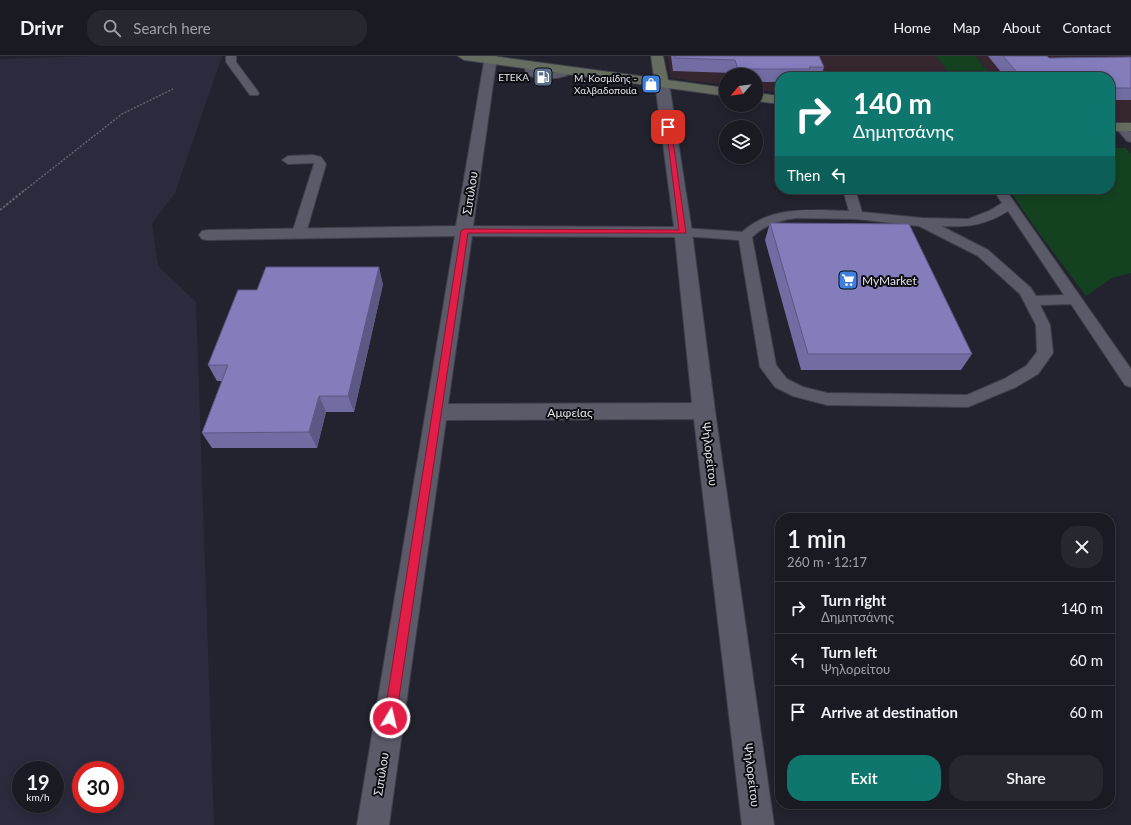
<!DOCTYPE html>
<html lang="en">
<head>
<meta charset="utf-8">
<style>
  :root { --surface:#1a1a23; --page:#272730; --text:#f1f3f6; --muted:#9fa1a6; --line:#383841; --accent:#0f766e }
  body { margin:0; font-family:Lato,sans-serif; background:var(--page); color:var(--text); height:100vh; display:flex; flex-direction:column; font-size:15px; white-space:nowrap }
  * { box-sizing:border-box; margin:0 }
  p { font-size:13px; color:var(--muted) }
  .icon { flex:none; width:22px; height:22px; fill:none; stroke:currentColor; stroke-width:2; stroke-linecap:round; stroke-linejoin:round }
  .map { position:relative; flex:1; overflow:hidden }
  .drawer { position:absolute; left:775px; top:457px; width:340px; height:296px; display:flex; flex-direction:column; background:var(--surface); border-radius:16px; box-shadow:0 2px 10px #0003,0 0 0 1px var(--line) }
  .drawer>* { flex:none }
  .top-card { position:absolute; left:775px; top:16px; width:340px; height:122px; border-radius:16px; box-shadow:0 2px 10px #0003,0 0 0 1px var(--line); background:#0f766e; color:#fff; overflow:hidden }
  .needle { width:26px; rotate:242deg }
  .controls { position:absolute; left:719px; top:12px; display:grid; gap:8px }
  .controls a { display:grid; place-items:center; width:44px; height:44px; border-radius:50%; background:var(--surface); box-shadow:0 2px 10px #0003,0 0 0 1px var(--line); font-size:20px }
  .speed { position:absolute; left:12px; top:705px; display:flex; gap:8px; font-size:20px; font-weight:700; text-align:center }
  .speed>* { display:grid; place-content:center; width:52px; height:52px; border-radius:50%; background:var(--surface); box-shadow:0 2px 10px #0003,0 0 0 1px var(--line); line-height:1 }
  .speed small { font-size:10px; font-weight:400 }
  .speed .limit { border:6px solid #d22; background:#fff; color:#111 }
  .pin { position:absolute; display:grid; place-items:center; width:34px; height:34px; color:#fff; margin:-17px; border-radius:8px; box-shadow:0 2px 6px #0006 }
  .me { position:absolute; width:44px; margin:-22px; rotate:9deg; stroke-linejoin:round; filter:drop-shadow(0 0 3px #0008) }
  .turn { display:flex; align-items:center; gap:14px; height:84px; padding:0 12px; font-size:18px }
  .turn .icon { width:52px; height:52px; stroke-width:2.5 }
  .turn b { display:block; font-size:28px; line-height:34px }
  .then { display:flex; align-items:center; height:38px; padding:0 12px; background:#0003; gap:8px; font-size:15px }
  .round { display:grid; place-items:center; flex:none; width:42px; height:42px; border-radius:16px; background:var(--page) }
  .overview { display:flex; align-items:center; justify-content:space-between; height:68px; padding:0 12px }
  h1 { font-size:24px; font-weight:600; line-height:30px }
  .cta { display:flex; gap:8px; margin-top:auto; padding:8px 12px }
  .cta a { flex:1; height:46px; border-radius:16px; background:var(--accent); color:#fff; font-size:16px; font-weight:600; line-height:46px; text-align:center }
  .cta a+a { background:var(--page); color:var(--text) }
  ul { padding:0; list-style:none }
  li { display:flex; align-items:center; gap:12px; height:52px; padding:0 12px; border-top:1px solid var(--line) }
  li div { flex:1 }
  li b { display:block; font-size:15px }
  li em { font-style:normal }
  header { display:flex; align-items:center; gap:24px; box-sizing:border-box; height:56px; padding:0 20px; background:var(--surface); border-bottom:1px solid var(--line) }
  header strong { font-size:19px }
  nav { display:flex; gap:22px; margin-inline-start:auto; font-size:14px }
  .search { width:280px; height:36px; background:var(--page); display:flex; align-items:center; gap:10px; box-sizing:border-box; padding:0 14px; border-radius:16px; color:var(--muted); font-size:15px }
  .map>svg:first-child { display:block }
</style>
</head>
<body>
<header>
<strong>Drivr</strong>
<div class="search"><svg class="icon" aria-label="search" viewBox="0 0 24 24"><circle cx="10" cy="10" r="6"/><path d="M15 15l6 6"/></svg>Search here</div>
<nav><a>Home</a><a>Map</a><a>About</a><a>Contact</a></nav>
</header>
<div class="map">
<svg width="1131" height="769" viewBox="0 0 1131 769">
  <rect width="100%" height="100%" fill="#23232f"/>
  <path fill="#2c2b3d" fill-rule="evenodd" d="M95,0H222L175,137L152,167L158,210L196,246L214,769H0V3ZM21,714H55V748H21ZM81,714H115V748H81Z"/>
  <path fill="#362630" d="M667,0H1131V67L1110,66V21H780V37L756,33V19H726V29L671,22Z"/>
  <path fill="#144221" d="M936,0H975L992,21H952Z
    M1110,92H1126L1131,98V217L1112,222L1086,240L1033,169L1009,133H1110Z"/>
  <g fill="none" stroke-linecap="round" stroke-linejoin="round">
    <defs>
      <path id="lane" d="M226,0H236V6L259,37L258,39H250L226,6Z
        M529,5L533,6L536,14L557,17L570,11L575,14C567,24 534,26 526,17L524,8Z
        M1121,68L1125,69L1131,76V86L1127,85L1115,71Z
        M313,99L321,101L326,108L306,177L304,180H294L292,177L314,108L313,107L288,108L282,104L288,100Z
        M843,133H855L862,156L922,162L968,163L989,155L1002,147L993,133H1005L1131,313V331L1125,329L1071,248L1040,249L1050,269L1053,297L1038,318L1016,331L968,351L827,349L793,340L775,331L760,311L739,184L683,180L678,179L676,176L678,173L683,172L742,176C772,149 811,154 849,155ZM1008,155L1064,239L1036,240L1031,232L988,194L941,170C968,171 984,170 1008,155ZM797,162L856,163L919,170L978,200L1020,238L1036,269L1037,296L1026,310L1004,323L967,339L827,337L803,331L787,323L776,309L752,181C765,169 779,164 797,162Z"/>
      <path id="street" d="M485,0H497L473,170L674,171L655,27L657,24H667L669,27L692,176L715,355L774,769H742L694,363L446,364L389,769H357L455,180L208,184L202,183L199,179L202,175L208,174L456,170ZM472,180L675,181L692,347L448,348Z"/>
      <path id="secondary" d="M458,0H492L654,22L651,0H663L668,24L726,32V40L464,4Z
        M756,37L780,40V48L756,45Z
        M1110,67H1131V75H1110Z"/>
    </defs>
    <use href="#lane" stroke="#403f4a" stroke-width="2"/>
    <use href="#street" stroke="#403f4a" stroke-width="2"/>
    <use href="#secondary" stroke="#403f4a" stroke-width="2"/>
    <path stroke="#62626d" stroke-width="1.5" stroke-dasharray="2 1.5" stroke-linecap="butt" d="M25,134L122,58L173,33"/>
    <path stroke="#62626d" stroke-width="2" stroke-dasharray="2.5 1.5" stroke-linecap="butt" d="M0,154L26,133"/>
    <use href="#lane" fill="#5b5a69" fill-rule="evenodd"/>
    <use href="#street" fill="#5b5a69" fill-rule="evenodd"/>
    <use href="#secondary" fill="#656d60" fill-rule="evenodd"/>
  </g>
  <path fill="#716ca2" d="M671,0H819L824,11L821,21H780V26H756V19H733V17L673,15Z
    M988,0H1047L1049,2L1131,1V44H1110V21H1005Z
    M770,167L972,298L961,314H801L765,184Z
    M383,228L354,356H326L317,392H212L202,377L222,325H217L208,309L257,234Z"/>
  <path fill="#5c5884" d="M379,211L383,228L354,356L348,340Z
    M319,340L326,356L317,392L309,376Z"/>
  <path fill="#837dbc" stroke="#5c5884" d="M675,0H819L824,11H809L810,13H738L735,4L675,2Z
    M1003,0H1047L1049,2L1131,1V32H1110V21H1021Z
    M770,167L909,168L972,298H808Z
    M266,211H379L348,340H319L309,376L202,377L228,309H208L238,234H257Z"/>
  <path fill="#e11d48" stroke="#92132f" d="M666,70L671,71L686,177H468L396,662L394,666L390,668L385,666L384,662L461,175L464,173L679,174Z"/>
  <defs>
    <symbol id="fuel-square" viewBox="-11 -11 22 22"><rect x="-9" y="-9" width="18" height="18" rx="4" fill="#5c6f8a" stroke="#0d0d12"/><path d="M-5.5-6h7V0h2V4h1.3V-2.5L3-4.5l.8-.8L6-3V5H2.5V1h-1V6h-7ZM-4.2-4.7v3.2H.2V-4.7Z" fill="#fff"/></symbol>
    <symbol id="shop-square" viewBox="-11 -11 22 22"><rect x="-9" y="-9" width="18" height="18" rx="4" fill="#3f7fe0" stroke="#0d0d12"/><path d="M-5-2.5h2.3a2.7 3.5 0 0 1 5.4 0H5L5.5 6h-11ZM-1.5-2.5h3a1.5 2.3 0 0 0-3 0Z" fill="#fff"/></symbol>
    <symbol id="supermarket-square" viewBox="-11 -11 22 22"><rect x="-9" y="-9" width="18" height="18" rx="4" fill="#3f7fe0" stroke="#0d0d12"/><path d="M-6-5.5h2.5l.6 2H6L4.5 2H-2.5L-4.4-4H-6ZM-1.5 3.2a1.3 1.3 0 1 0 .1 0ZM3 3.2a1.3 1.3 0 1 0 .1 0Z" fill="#fff"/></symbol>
  </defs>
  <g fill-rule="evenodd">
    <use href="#fuel-square" x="532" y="10" width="22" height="22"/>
    <use href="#shop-square" x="640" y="17" width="22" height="22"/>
    <use href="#supermarket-square" x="837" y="213" width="22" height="22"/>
  </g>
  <g text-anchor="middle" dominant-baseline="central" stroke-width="4" stroke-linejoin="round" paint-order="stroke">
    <g font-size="10" fill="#e2e2eb" stroke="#0d0d12" text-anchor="end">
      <text x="529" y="21">ΕΤΕΚΑ</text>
      <text x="637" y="22">Μ. Κοσμίδης -<tspan x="637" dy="12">Χαλβαδοποιία</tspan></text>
    </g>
    <g font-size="12" fill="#e2e2eb" stroke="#0d0d12">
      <text transform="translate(470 137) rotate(-81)">Σιπύλου</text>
      <text x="570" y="356">Αμφείας</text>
      <text transform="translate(710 398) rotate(83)">Ψηλορείτου</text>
      <text transform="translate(381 718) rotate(-81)">Σιπύλου</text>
      <text transform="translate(752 719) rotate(83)">Ψηλορείτου</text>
    </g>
    <g font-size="12" fill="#e2e2eb" stroke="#0d0d12" text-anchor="start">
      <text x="862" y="224">MyMarket</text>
    </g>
  </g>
</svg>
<div class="controls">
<a><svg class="needle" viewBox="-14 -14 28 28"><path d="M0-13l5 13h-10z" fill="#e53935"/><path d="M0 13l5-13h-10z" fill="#9fa1a6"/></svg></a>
<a><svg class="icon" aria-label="layers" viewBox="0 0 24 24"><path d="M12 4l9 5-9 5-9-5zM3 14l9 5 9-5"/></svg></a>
</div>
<div class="speed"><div>19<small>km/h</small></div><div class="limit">30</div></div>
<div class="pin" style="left:668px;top:71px;background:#d93025"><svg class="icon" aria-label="arrive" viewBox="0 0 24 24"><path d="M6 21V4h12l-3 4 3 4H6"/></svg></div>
<svg class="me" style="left:390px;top:662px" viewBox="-20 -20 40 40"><circle r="17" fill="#e11d48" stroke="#fff" stroke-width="3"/><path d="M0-11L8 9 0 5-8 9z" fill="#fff"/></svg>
<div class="top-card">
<div class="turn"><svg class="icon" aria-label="right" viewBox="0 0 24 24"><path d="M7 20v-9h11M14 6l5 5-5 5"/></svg><div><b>140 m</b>Δημητσάνης</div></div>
<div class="then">Then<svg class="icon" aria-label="left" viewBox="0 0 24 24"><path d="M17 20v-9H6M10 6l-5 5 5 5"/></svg></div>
</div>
<section class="drawer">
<div class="overview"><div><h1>1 min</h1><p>260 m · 12:17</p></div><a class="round"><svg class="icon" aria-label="close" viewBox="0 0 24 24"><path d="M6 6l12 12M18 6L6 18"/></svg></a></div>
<ul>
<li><svg class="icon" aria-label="right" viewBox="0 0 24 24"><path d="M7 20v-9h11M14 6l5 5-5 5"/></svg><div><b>Turn right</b><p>Δημητσάνης</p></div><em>140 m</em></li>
<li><svg class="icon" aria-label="left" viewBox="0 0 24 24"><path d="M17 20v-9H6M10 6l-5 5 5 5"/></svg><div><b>Turn left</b><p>Ψηλορείτου</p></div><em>60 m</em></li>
<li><svg class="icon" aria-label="arrive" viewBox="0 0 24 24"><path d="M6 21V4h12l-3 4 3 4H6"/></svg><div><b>Arrive at destination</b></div><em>60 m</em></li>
</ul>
<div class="cta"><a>Exit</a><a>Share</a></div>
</section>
</div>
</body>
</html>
